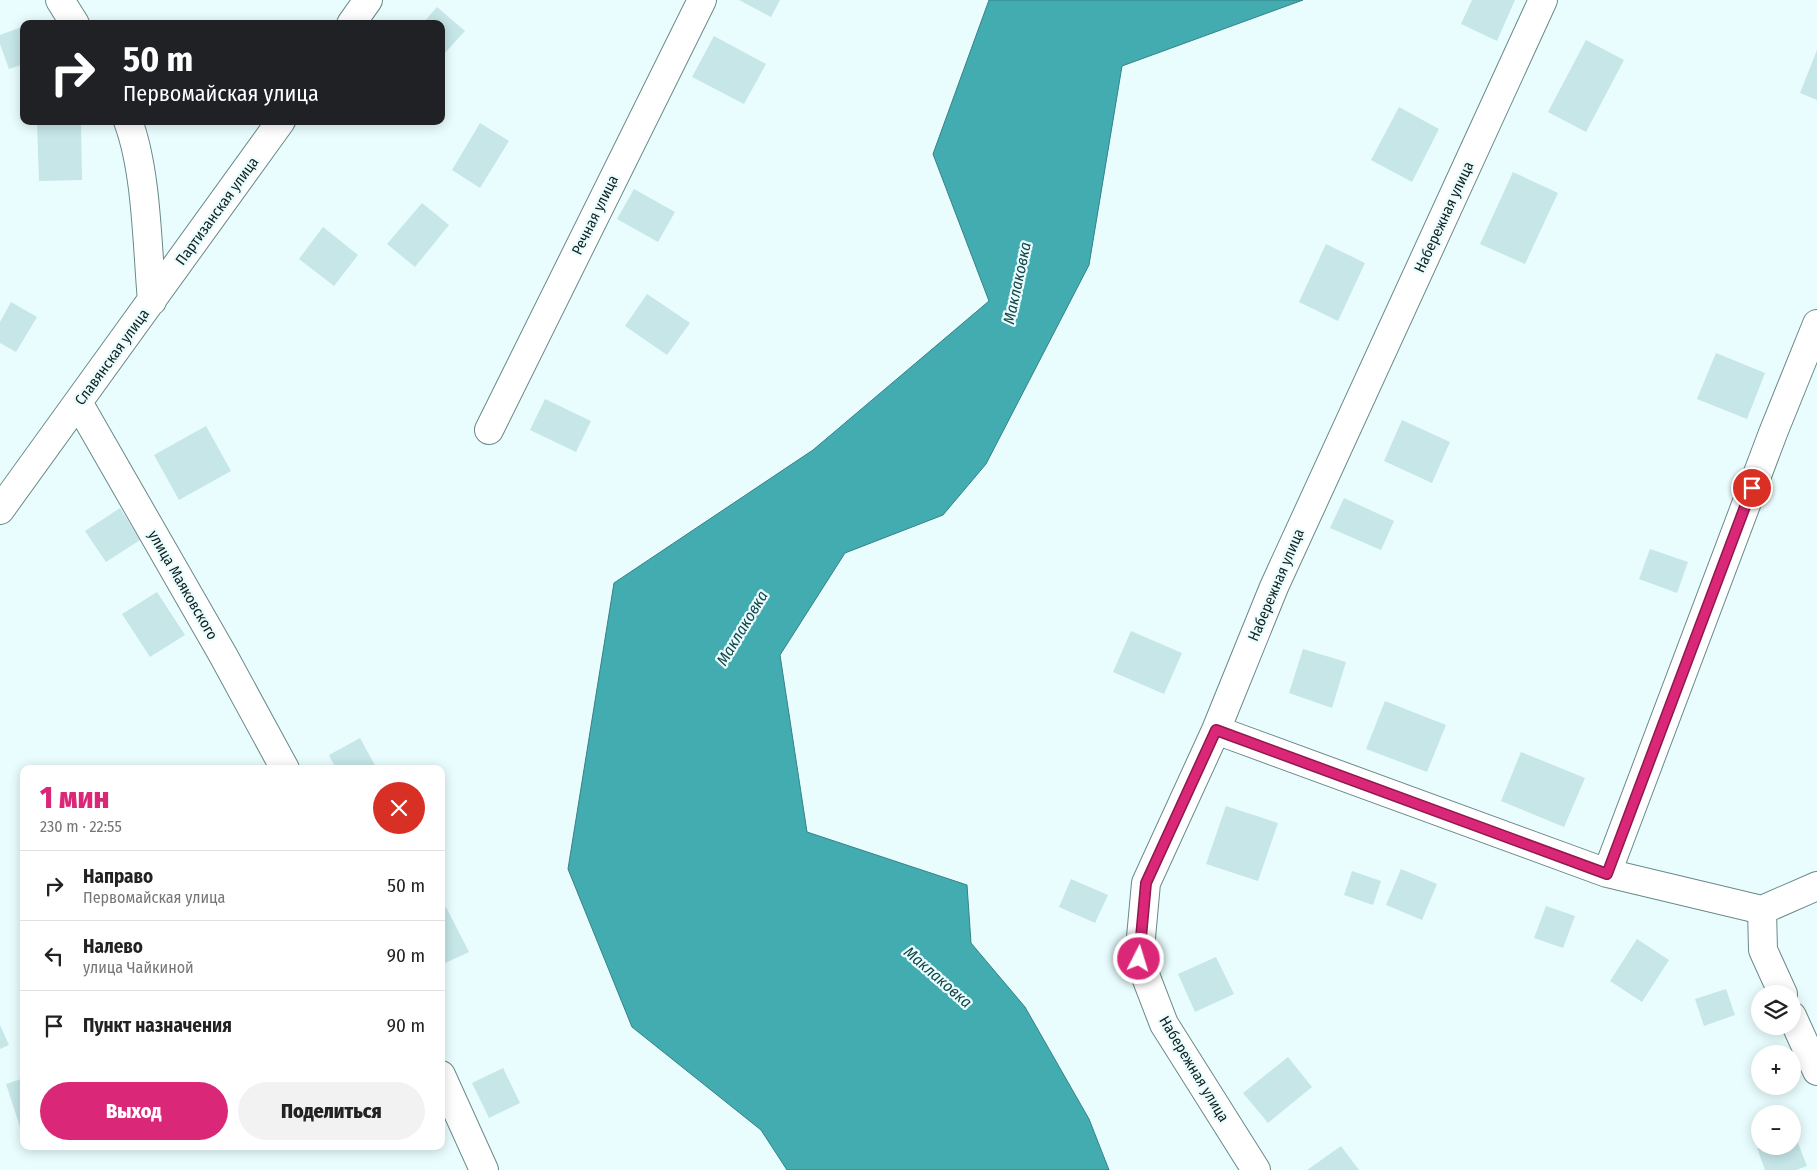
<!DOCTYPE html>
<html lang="ru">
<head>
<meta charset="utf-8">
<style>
  :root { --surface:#fff; --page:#f2f2f2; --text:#222; --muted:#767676; --line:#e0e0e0; --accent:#db2777 }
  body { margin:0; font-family:"Fira Sans Condensed",sans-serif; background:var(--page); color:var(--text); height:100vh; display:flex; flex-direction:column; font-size:19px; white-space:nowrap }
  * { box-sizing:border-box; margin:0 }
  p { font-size:16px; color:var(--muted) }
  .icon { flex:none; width:28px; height:28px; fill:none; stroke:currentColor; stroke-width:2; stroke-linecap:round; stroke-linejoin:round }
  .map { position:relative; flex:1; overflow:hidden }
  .panel { position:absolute; left:20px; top:765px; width:425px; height:385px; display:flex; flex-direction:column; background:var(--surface); border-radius:10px; box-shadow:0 2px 12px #0003 }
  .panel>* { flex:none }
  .hud { position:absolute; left:20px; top:20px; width:425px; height:105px; border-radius:10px; box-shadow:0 2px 12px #0003; background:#202124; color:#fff; overflow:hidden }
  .tools { position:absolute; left:1751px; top:985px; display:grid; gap:10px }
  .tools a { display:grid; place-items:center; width:50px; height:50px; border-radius:50%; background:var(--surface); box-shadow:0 2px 12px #0003; font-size:25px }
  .pin { position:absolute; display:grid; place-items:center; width:42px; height:42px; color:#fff; margin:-21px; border:2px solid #fff; border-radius:50%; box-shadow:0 1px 5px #0007 }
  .me { position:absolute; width:55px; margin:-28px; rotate:5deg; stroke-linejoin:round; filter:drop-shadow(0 0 4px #0008) }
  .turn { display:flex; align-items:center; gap:18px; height:105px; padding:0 20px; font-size:22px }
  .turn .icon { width:65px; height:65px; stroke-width:2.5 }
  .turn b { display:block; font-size:35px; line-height:42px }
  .round { display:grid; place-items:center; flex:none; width:52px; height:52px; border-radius:26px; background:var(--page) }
  .headline { display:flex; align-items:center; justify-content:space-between; height:85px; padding:0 20px }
  h1 { font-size:30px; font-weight:800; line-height:38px; color:var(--accent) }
  .cta { display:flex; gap:10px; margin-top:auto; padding:10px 20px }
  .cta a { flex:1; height:58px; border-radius:30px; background:var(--accent); color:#fff; font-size:20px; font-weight:800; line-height:58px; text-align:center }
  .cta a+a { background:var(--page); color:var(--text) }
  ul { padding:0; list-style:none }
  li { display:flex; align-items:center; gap:15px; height:70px; padding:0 20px; border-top:1px solid var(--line) }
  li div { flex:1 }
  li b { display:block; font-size:19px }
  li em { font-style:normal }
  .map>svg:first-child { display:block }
</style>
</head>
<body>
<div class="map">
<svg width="1817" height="1170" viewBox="0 0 1817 1170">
  <rect width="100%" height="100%" fill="#e9fdfe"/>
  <path fill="#43acb1" stroke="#358286" d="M989,0H1303L1122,66L1089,265L986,464L943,515L845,553L780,655L807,832L967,885L971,943L1025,1007L1089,1119L1109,1170H787L761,1130L632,1027L568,869L614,583L813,450L989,301L933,154Z"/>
  <path fill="#c6e6e8" d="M739,0H780L771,17Z
    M1472,0H1515L1497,41L1461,24Z
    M437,7L465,31L444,54L441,51V24H422Z
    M24,26V64L9,69L0,44V35Z
    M714,36L766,64L744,104L692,77Z
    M1586,40L1624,60L1586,132L1548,112Z
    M1817,50V100L1800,93Z
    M1399,107L1439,129L1412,182L1371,160Z
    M81,121L82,180L39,181L37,122Z
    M480,123L509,141L480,188L452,170Z
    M1513,172L1558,193L1525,264L1480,244Z
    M634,189L675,212L658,242L617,219Z
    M422,203L449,225L415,267L387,244Z
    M323,227L358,255L334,286L299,259Z
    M1326,244L1365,263L1338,321L1299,302Z
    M647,294L690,323L667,355L625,326Z
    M11,302L37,317L16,352L0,343V322Z
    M1716,353L1765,373L1747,419L1697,399Z
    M545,399L591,421L576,452L530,430Z
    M1402,420L1450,442L1432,483L1384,461Z
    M206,426L231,471L179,500L154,455Z
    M1344,498L1394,521L1381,550L1330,528Z
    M120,508L140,540L106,562L85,531Z
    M1650,549L1688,562L1677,593L1639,579Z
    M157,592L185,635L150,657L122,614Z
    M1131,631L1182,653L1164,694L1113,672Z
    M1303,649L1346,662L1332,708L1289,693Z
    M1385,701L1446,725L1427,772L1366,749Z
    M360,738L377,769H336L329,755Z
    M1521,752L1585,778L1564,827L1501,801Z
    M1226,806L1278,823L1258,881L1206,864Z
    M1401,869L1437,884L1422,920L1386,905Z
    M1352,871L1381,881L1373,905L1344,895Z
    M1071,879L1108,895L1095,923L1059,907Z
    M1546,906L1575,916L1563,948L1534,938Z
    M446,907L469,952L441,965V910Z
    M1637,939L1669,960L1642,1002L1610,981Z
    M1216,957L1234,994L1195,1012L1178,974Z
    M1726,989L1735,1015L1704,1026L1695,999Z
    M0,1025L9,1045L0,1049Z
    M1288,1057L1312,1087L1268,1123L1243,1093Z
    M503,1068L520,1103L489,1118L472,1083Z
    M24,1078V1136H23L6,1084Z
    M1794,1133L1807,1166L1796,1170H1765L1757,1148L1792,1146Z
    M1341,1146L1359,1170H1307Z"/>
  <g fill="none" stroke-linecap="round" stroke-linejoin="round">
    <defs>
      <path id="minor" d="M60,0L75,24
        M351,24L368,0
        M128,121C147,172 147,246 152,301
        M79,404L223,655L285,769
        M489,430L702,0
        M0,510L281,121
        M1216,730L1607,873L1762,910L1817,886
        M1607,873L1773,433L1817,324
        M1762,910L1763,950L1783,994
        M1792,1016L1817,1071
        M441,1075L484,1170
        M1256,1170L1164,1024L1139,959L1146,883L1216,730L1274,587L1543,0"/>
    </defs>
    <use href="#minor" stroke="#6a898a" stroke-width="30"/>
    <use href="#minor" stroke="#fff" stroke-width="28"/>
  </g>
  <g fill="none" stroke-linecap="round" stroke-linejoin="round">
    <defs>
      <path id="route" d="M1139,959L1146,883L1216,730L1607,874L1752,488"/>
    </defs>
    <use href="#route" stroke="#8e194d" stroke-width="12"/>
    <use href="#route" stroke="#db2777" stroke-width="9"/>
  </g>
  <g text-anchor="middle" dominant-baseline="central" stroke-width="4.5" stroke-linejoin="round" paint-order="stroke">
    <g font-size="15" fill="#132020" stroke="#e9fdfe">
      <text transform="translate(217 211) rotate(-54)">Партизанская улица</text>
      <text transform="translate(595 215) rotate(-64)">Речная улица</text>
      <text transform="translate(1444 217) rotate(-65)">Набережная улица</text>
      <text transform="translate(112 357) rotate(-54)">Славянская улица</text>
      <text transform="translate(183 585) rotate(60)">улица Маяковского</text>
      <text transform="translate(1276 585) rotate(-67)">Набережная улица</text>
      <text transform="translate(1194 1069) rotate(59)">Набережная улица</text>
    </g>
    <g font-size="16" font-style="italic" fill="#174648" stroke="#e9fdfe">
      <text transform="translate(1017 283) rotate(-78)">Маклаковка</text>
      <text transform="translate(742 628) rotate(-59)">Маклаковка</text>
      <text transform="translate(938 977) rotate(41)">Маклаковка</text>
    </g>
  </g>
</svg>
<div class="tools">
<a><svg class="icon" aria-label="layers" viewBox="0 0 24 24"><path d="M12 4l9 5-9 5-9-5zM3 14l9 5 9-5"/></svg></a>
<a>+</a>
<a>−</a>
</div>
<div class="pin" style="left:1752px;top:488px;background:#d93025"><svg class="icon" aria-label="arrive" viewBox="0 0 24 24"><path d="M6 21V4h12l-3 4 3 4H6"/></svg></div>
<svg class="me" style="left:1139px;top:959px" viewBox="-20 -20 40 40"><circle r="17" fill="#db2777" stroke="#fff" stroke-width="3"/><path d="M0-11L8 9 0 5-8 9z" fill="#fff"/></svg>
<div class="hud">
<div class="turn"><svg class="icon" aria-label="right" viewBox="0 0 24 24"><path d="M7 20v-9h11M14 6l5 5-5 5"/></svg><div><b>50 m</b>Первомайская улица</div></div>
</div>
<section class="panel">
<div class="headline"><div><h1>1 мин</h1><p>230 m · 22:55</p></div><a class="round" style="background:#d93025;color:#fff"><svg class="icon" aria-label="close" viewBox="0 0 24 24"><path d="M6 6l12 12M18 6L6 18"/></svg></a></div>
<ul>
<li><svg class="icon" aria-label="right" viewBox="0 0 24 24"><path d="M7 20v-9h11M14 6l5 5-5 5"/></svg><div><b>Направо</b><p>Первомайская улица</p></div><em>50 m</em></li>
<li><svg class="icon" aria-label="left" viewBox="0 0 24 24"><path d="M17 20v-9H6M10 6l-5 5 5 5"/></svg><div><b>Налево</b><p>улица Чайкиной</p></div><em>90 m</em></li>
<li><svg class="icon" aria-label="arrive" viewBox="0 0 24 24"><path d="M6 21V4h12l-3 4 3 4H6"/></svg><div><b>Пункт назначения</b></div><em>90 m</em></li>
</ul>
<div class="cta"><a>Выход</a><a>Поделиться</a></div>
</section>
</div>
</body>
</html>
